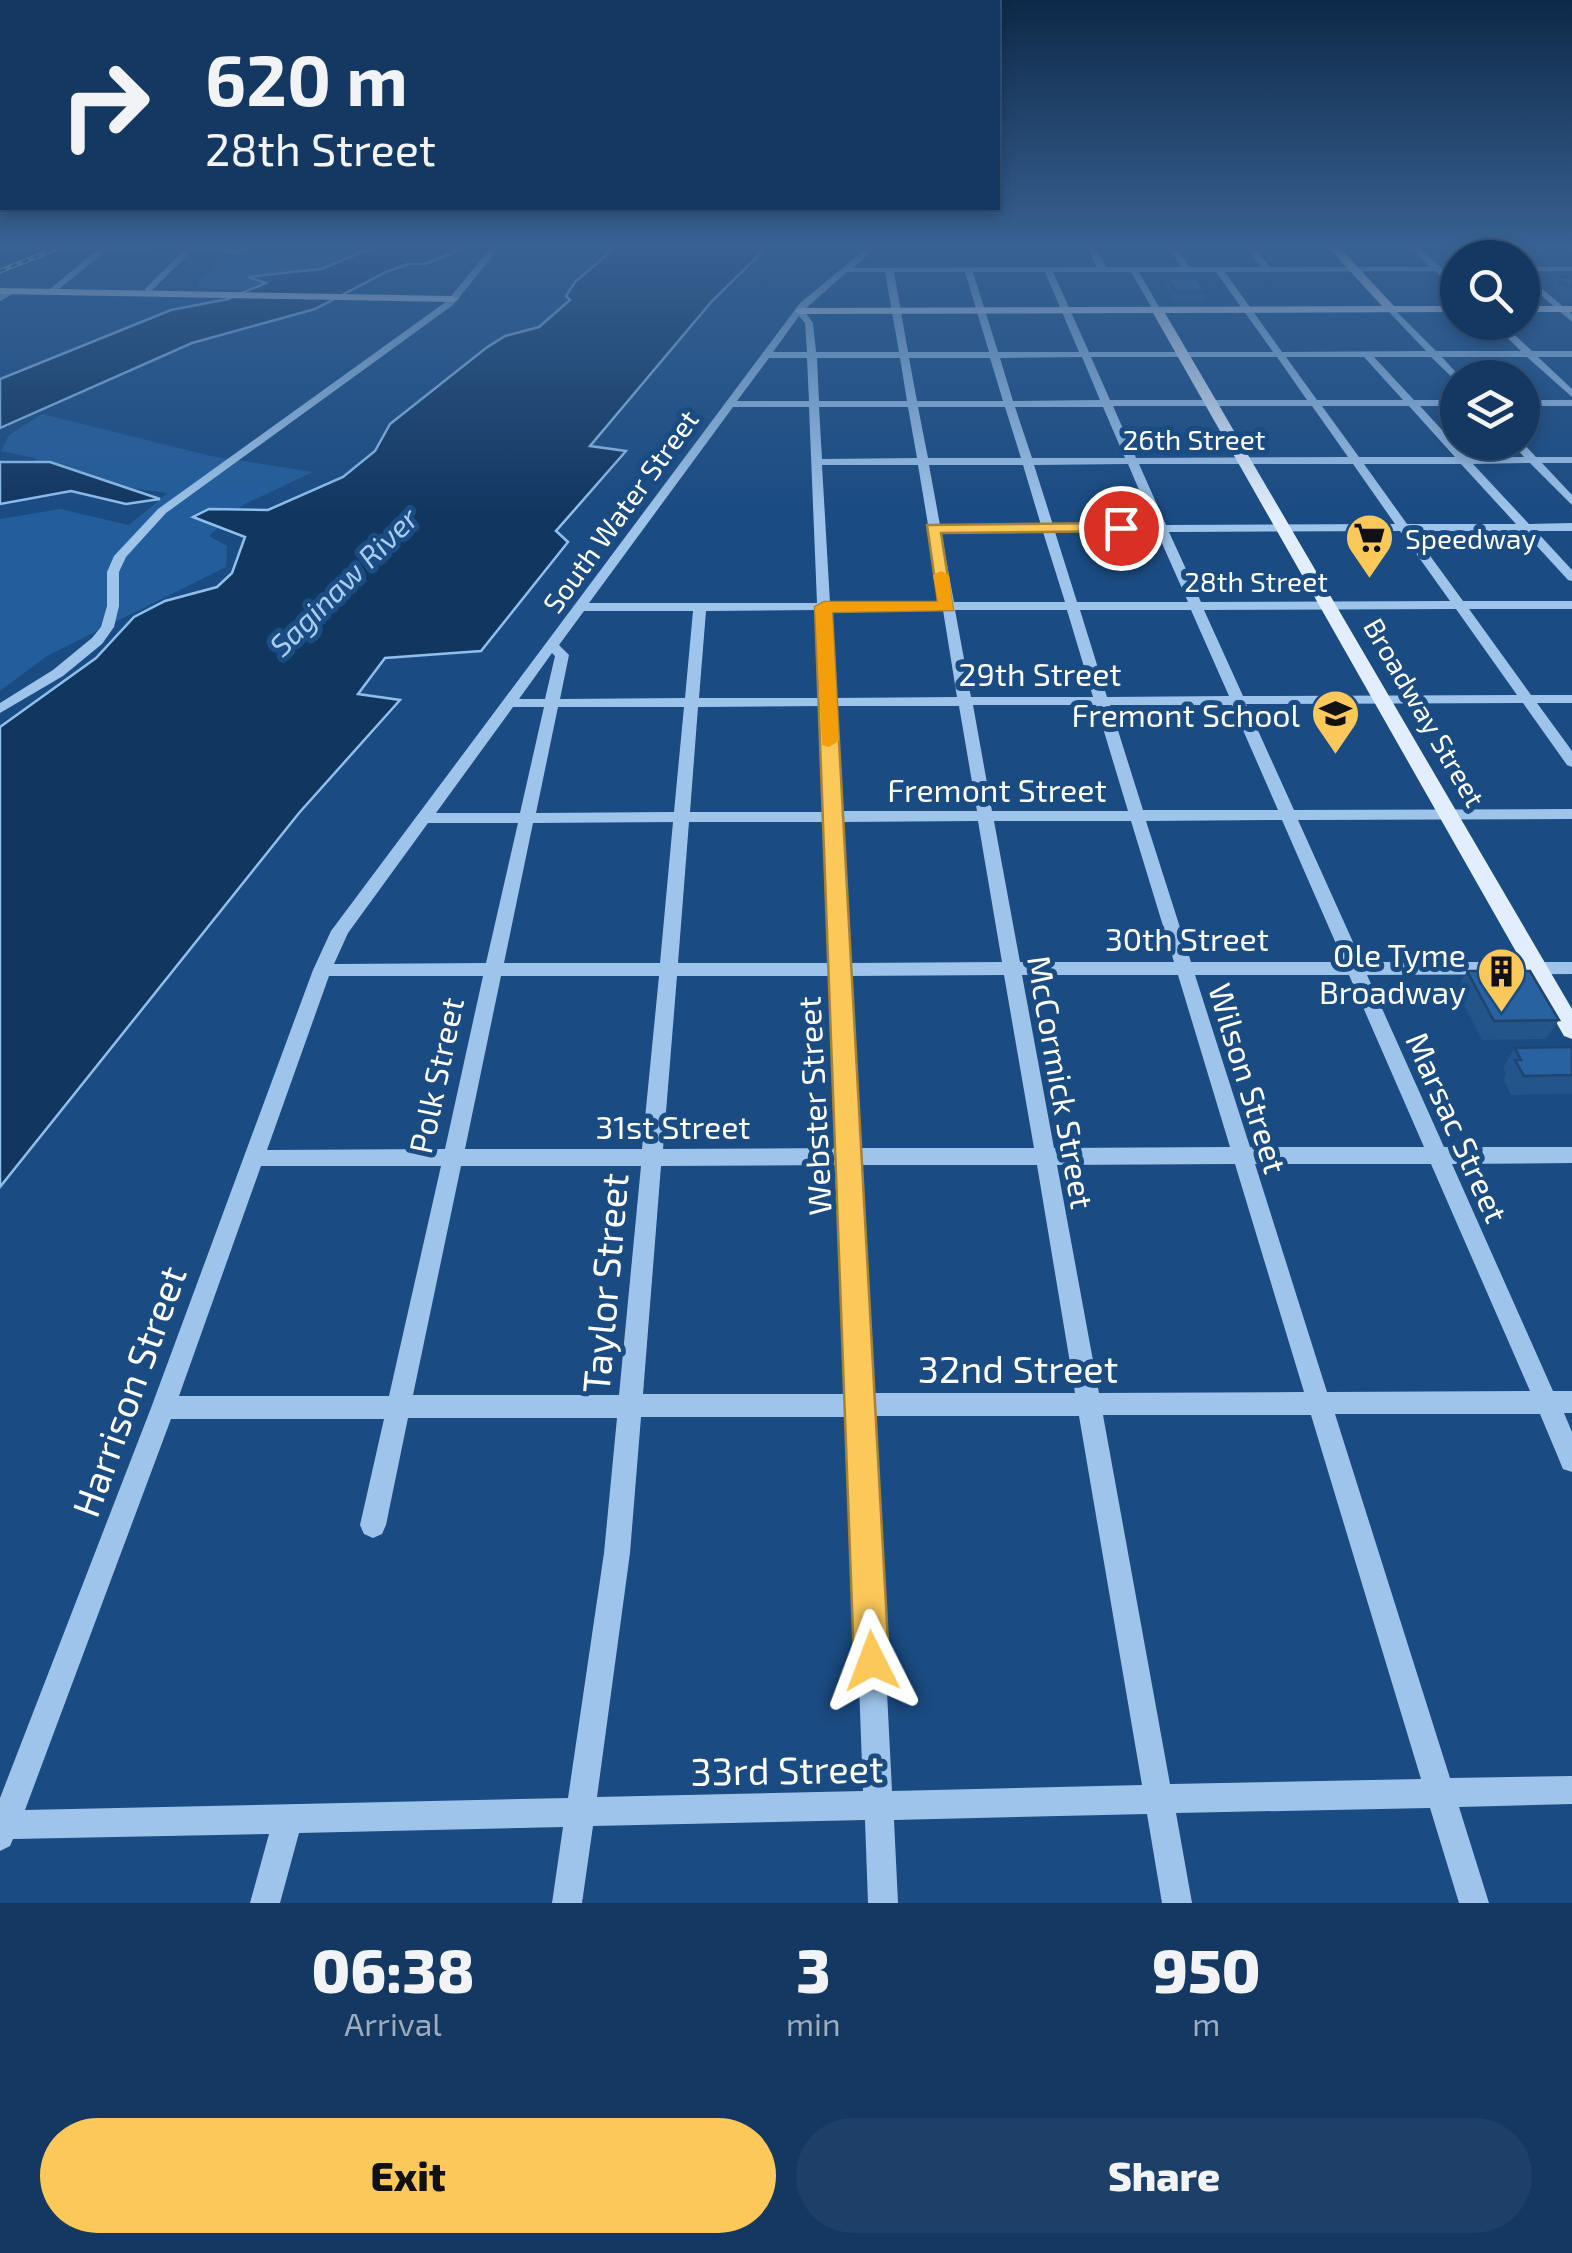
<!DOCTYPE html>
<html lang="en">
<head>
<meta charset="utf-8">
<style>
  :root { --surface:#143862; --page:#1d3f68; --text:#f1f3f6; --muted:#9dacbe; --line:#335277; --accent:#fdc85a }
  body { margin:0; font-family:"Exo 2",sans-serif; background:var(--page); color:var(--text); height:100vh; display:flex; flex-direction:column; font-size:38px; white-space:nowrap }
  * { box-sizing:border-box; margin:0 }
  p { font-size:32px; color:var(--muted) }
  .icon { flex:none; width:55px; height:55px; fill:none; stroke:currentColor; stroke-width:2; stroke-linecap:round; stroke-linejoin:round }
  .map { position:relative; height:1903px; overflow:hidden }
  .panel { display:flex; flex-direction:column; background:var(--surface); flex:1 }
  .panel>* { flex:none }
  .guide { position:absolute; left:0px; top:0px; width:1000px; height:210px; box-shadow:0 5px 15px #0003,0 0 0 2px var(--line); background:#143862; color:var(--text); overflow:hidden }
  .buttons { position:absolute; left:1440px; top:240px; display:grid; gap:20px }
  .buttons a { display:grid; place-items:center; width:100px; height:100px; border-radius:50%; background:var(--surface); box-shadow:0 5px 15px #0003,0 0 0 2px var(--line); font-size:50px }
  .pin { position:absolute; display:grid; place-items:center; width:85px; height:85px; color:#fff; margin:-42px; border:5px solid #fff; border-radius:50%; box-shadow:0 2px 10px #0007 }
  .me { position:absolute; width:110px; margin:-55px; rotate:357deg; stroke-linejoin:round; filter:drop-shadow(0 0 8px #0008) }
  .turn { display:flex; align-items:center; gap:35px; height:210px; padding:0 40px; font-size:45px }
  .turn .icon { width:130px; height:130px; stroke-width:2.5 }
  .turn b { display:block; font-size:70px; line-height:85px }
  .eta { display:flex; justify-content:space-evenly; align-items:center; height:170px; text-align:center }
  .eta b { font-size:60px; font-weight:800; line-height:70px }
  .button { display:flex; gap:20px; margin-top:auto; padding:20px 40px }
  .button a { flex:1; height:115px; border-radius:60px; background:var(--accent); color:#111; font-size:40px; font-weight:800; line-height:115px; text-align:center }
  .button a+a { background:var(--page); color:var(--text) }
  .map>svg:first-child { display:block }
</style>
</head>
<body>
<div class="map">
<svg width="1572" height="1903" viewBox="0 0 1572 1903">
  <rect width="100%" height="100%" fill="#1a4b82"/>
  <path fill="#235d9b" d="M257,247H371L306,272L247,277L261,284L241,290L199,288L198,283L224,255Z
    M42,414L211,456L313,472L243,505L209,536L227,546L226,567L47,656L0,691V519L60,509L129,525L168,493L59,478L0,477L38,475L35,458L1,451L9,435Z"/>
  <path fill="#113660" stroke="#91bfed" stroke-width="2.5" d="M375,247H466L425,264H408L386,272L315,309L192,343L0,428V379L171,310L228,299L266,283L248,277L321,269Z
    M616,247H767L712,301L590,446L626,451L556,531L568,542L481,651L385,658L358,694L400,700L299,813L0,1187V727L96,658L134,617L165,601L217,587L232,573L245,537L193,517L209,509L268,510L343,477L375,451L390,424L486,348L505,336L539,327L570,300L566,296L575,282Z
    M0,462H50L160,499L126,504L71,491L0,504Z"/>
  <g fill="none" stroke-linecap="round" stroke-linejoin="round">
    <path fill="#9ec4eb" fill-rule="evenodd" d="M0,247H257L238,254L194,249L148,294L145,289L185,249L107,250L53,294L50,289L97,250H0Z
      M491,247H500L453,305L166,513L126,557L119,572V606L114,627L102,644L63,676L0,713V703L53,670L92,638L101,627L107,606V572L114,556L158,509L447,301Z
      M868,247H877L853,268L1097,267L1087,247H1095L1106,267H1181L1169,247H1177L1189,267H1261L1246,247H1254L1270,267H1430L1410,247H1419L1458,283V290L1435,271L1225,272L1282,352L1426,351L1388,311L1391,306L1436,351H1521L1491,322H1501L1532,351H1572V357H1538L1572,389V397L1527,357H1442L1461,378H1458V383L1431,357H1374L1414,400H1458V406H1420L1467,457H1524L1511,442H1522L1536,457H1572V463H1542L1572,495V505L1530,463L1473,464L1529,524L1572,523V531H1536L1572,570V581L1568,580L1523,531H1412L1463,601H1572V609H1469L1531,695H1572V703H1537L1572,751V767L1567,765L1523,703L1246,704L1294,810L1572,809V819L1298,820L1362,962H1572V974L1367,975L1444,1147H1572V1163L1452,1164L1553,1391H1572V1413H1564L1572,1432V1472L1563,1469L1540,1414H1335L1450,1778L1572,1776V1804L1459,1807L1489,1903H1459L1430,1808L1176,1813L1192,1903H1162L1147,1814L894,1820L898,1903H868L865,1820L593,1826L582,1903H552L563,1827L299,1833L280,1903H250L269,1834L13,1839L10,1846L0,1851V1798L151,1408L313,970L331,931L800,303ZM847,272H885L899,352H816L813,323L804,310ZM894,272H965L989,352H908ZM973,272H1045L1079,352H998ZM1053,272H1131L1153,310L1157,313L1161,310L1139,272H1216L1273,352H1089ZM799,316L805,323L807,352H773ZM1082,357L1100,400L1013,401L1000,358ZM1091,357H1277L1307,400H1110ZM1286,357H1364L1403,400H1317ZM769,358H807L809,401H737ZM817,358H900L907,401H819ZM909,358H990L1003,401H917ZM1113,406H1312L1348,457L1136,458ZM1322,406H1409L1455,457H1359ZM733,407H809L817,603H589ZM819,407H908L917,458L822,459ZM918,407H1005L1021,458H928ZM1015,407H1103L1125,458H1032ZM1128,464L1154,525H1053L1034,465ZM1139,464H1353L1395,524L1166,525ZM1364,464H1461L1516,524H1407ZM822,465H918L941,602L830,603ZM929,465H1023L1041,525H940ZM1400,531L1450,601L1201,602L1169,532ZM1043,532L1065,602H954L941,533ZM1055,532H1157L1188,602H1077ZM1456,609L1517,695L1243,696L1204,610ZM817,610L821,698H699L706,611ZM830,610H943L957,697L835,698ZM955,610H1067L1093,697H971ZM1080,610H1191L1229,696L1107,697ZM584,611H693L685,698L560,699L569,655L559,645ZM552,653L555,656L545,699H519ZM973,705H1096L1128,811H992ZM1110,705H1232L1278,810H1143ZM821,706L825,812H690L698,707ZM835,706H959L977,811H841ZM513,707H544L520,813H436ZM558,707H684L674,812L536,813ZM1282,820L1344,962H1191L1146,821ZM978,821L1002,962L849,963L841,822ZM994,821H1131L1174,962H1020ZM673,822L660,963H504L533,823ZM689,822H825L831,963H678ZM428,823H518L486,963L334,964L348,933ZM1004,975L1034,1148H858L849,976ZM1022,975H1178L1230,1147L1054,1148ZM1195,975H1349L1424,1147H1250ZM329,976H483L445,1149L267,1150ZM501,976H659L642,1149H465ZM677,976H832L838,1148L663,1149ZM1235,1164L1304,1392L1099,1393L1057,1165ZM1255,1164H1431L1530,1391L1327,1392ZM839,1165L848,1394H643L661,1166ZM859,1165H1037L1075,1393H871ZM261,1166H441L389,1396H179ZM461,1166H641L619,1395H413ZM1103,1415H1311L1421,1779L1170,1784ZM873,1416H1079L1142,1785L892,1791ZM641,1417H849L863,1791L597,1797L630,1553ZM408,1418H617L604,1553L568,1798L25,1810L171,1419H384L360,1525L364,1534L373,1538L382,1534L386,1525Z
      M1487,247H1496L1507,258H1498Z
      M1564,247H1572V252Z
      M1522,267H1572V271H1522Z
      M1522,272L1572,314V322L1522,279Z
      M11,289L18,291L0,301V295Z
      M1522,400H1572V406H1522Z"/>
    <path fill="#e2eeff" fill-rule="evenodd" d="M1328,247H1339L1394,306H1458V312L1165,313L1572,1009V1039L1564,1036L1153,313L800,314L794,311L800,308L1382,306Z
      M0,288L453,296L459,299L453,302L0,294Z
      M1522,306H1572V312H1522Z"/>
    <defs>
      <path id="rail" d="M0,271L61,247"/>
    </defs>
    <use href="#rail" stroke="#fff" stroke-width="5"/>
    <use href="#rail" stroke="#1a4b82" stroke-width="2.5" stroke-dasharray="6" stroke-linecap="butt"/>
  </g>
  <path fill="#23548a" d="M1572,277V302L1551,288L1555,278Z
    M1167,278L1206,292L1203,303H1174L1165,289Z
    M1467,971L1559,1020L1546,1039L1482,1040L1456,990Z
    M1572,1047V1094L1511,1095L1503,1079L1506,1074L1503,1067L1515,1048Z"/>
  <path fill="#2962a0" stroke="#1d4570" stroke-width="2.5" d="M1572,277V288L1555,278Z
    M1167,278H1196L1206,292H1176Z
    M1467,971H1530L1559,1020L1494,1021Z
    M1572,1047V1075L1524,1076L1515,1060H1521L1515,1048Z"/>
  <linearGradient id="sky" x2="0" y2="1"><stop stop-color="#0e2948"/><stop offset="0.48" stop-color="#386192"/><stop offset="1" stop-color="#386192" stop-opacity="0"/></linearGradient>
  <rect width="1572" height="514" fill="url(#sky)"/>
  <path fill="#fdc85a" stroke="#a4823a" stroke-width="2.5" d="M1121,523L1127,525V531L941,533L953,610L832,612L889,1661L884,1673L872,1679L859,1673L854,1661L815,607L824,602H938L927,525Z"/>
  <path fill="#f59e0b" d="M941,571L949,575L953,610L832,612L839,741L829,747L822,745L815,607L824,602H938L933,575Z"/>
  <defs>
    <symbol id="supermarket-pin" viewBox="-11 -11 22 30"><path d="M0 17L-7.5 6A9.5 9.5 0 1 1 7.5 6Z" fill="#fdc85a" stroke="#1a4b82"/><path d="M-6-5.5h2.5l.6 2H6L4.5 2H-2.5L-4.4-4H-6ZM-1.5 3.2a1.3 1.3 0 1 0 .1 0ZM3 3.2a1.3 1.3 0 1 0 .1 0Z" fill="#111"/></symbol>
    <symbol id="school-pin" viewBox="-11 -11 22 30"><path d="M0 17L-7.5 6A9.5 9.5 0 1 1 7.5 6Z" fill="#fdc85a" stroke="#1a4b82"/><path d="M0-5L7-2L0 1L-7-2ZM-4 1L0 2.5L4 1V4Q0 6-4 4Z" fill="#111"/></symbol>
    <symbol id="building-pin" viewBox="-11 -11 22 30"><path d="M0 17L-7.5 6A9.5 9.5 0 1 1 7.5 6Z" fill="#fdc85a" stroke="#1a4b82"/><path d="M-4-6H4V6H1V3H-1V6H-4ZM-2.5-4.3h1.7v1.8h-1.7ZM.8-4.3h1.7v1.8H.8ZM-2.5-1h1.7V.8h-1.7ZM.8-1h1.7V.8H.8Z" fill="#111"/></symbol>
  </defs>
  <g fill-rule="evenodd">
    <use href="#supermarket-pin" x="1342" y="510" width="55" height="75"/>
    <use href="#school-pin" x="1308" y="686" width="55" height="75"/>
    <use href="#building-pin" x="1474" y="944" width="55" height="75"/>
  </g>
  <g text-anchor="middle" dominant-baseline="central" stroke-width="10" stroke-linejoin="round" paint-order="stroke">
    <g font-size="28" fill="#fff" stroke="#1a4b82">
      <text x="1194" y="439">26th Street</text>
      <text transform="translate(620 511) rotate(-54)">South Water Street</text>
      <text x="1256" y="581">28th Street</text>
      <text transform="translate(1425 712) rotate(60)">Broadway Street</text>
    </g>
    <g font-size="28" fill="#fff" stroke="#1a4b82" text-anchor="start">
      <text x="1405" y="538">Speedway</text>
    </g>
    <g font-size="30" font-style="italic" fill="#a9cdf2" stroke="#1a4b82">
      <text transform="translate(343 581) rotate(-45)">Saginaw River</text>
    </g>
    <g font-size="32" fill="#fff" stroke="#1a4b82">
      <text x="1040" y="673">29th Street</text>
      <text x="997" y="789">Fremont Street</text>
      <text x="1187" y="938">30th Street</text>
      <text transform="translate(435 1075) rotate(-78)">Polk Street</text>
      <text transform="translate(1249 1078) rotate(73)">Wilson Street</text>
      <text transform="translate(1062 1082) rotate(80)">McCormick Street</text>
      <text transform="translate(813 1106) rotate(-93)">Webster Street</text>
      <text x="673" y="1126">31st Street</text>
      <text transform="translate(1458 1127) rotate(66)">Marsac Street</text>
    </g>
    <g font-size="32" fill="#fff" stroke="#1a4b82" text-anchor="end">
      <text x="1300" y="714">Fremont School</text>
      <text x="1466" y="954">Ole Tyme<tspan x="1466" dy="37">Broadway</tspan></text>
    </g>
    <g font-size="38" fill="#fff" stroke="#1a4b82">
      <text transform="translate(604 1283) rotate(-85)">Taylor Street</text>
      <text x="1018" y="1368">32nd Street</text>
      <text transform="translate(128 1391) rotate(-70)">Harrison Street</text>
      <text transform="translate(787 1769) rotate(-1)">33rd Street</text>
    </g>
  </g>
</svg>
<div class="buttons">
<a><svg class="icon" aria-label="search" viewBox="0 0 24 24"><circle cx="10" cy="10" r="6"/><path d="M15 15l6 6"/></svg></a>
<a><svg class="icon" aria-label="layers" viewBox="0 0 24 24"><path d="M12 4l9 5-9 5-9-5zM3 14l9 5 9-5"/></svg></a>
</div>
<div class="pin" style="left:1121px;top:528px;background:#d93025"><svg class="icon" aria-label="arrive" viewBox="0 0 24 24"><path d="M6 21V4h12l-3 4 3 4H6"/></svg></div>
<svg class="me" style="left:872px;top:1661px" viewBox="-20 -20 40 40"><path d="M0-17L14 15 0 8-14 15z" fill="#fdc85a" stroke="#fff" stroke-width="4"/></svg>
<div class="guide">
<div class="turn"><svg class="icon" aria-label="right" viewBox="0 0 24 24"><path d="M7 20v-9h11M14 6l5 5-5 5"/></svg><div><b>620 m</b>28th Street</div></div>
</div>
</div>
<section class="panel">
<div class="eta">
<div><b>06:38</b><p>Arrival</p></div>
<div><b>3</b><p>min</p></div>
<div><b>950</b><p>m</p></div>
</div>
<div class="button"><a>Exit</a><a>Share</a></div>
</section>
</body>
</html>
